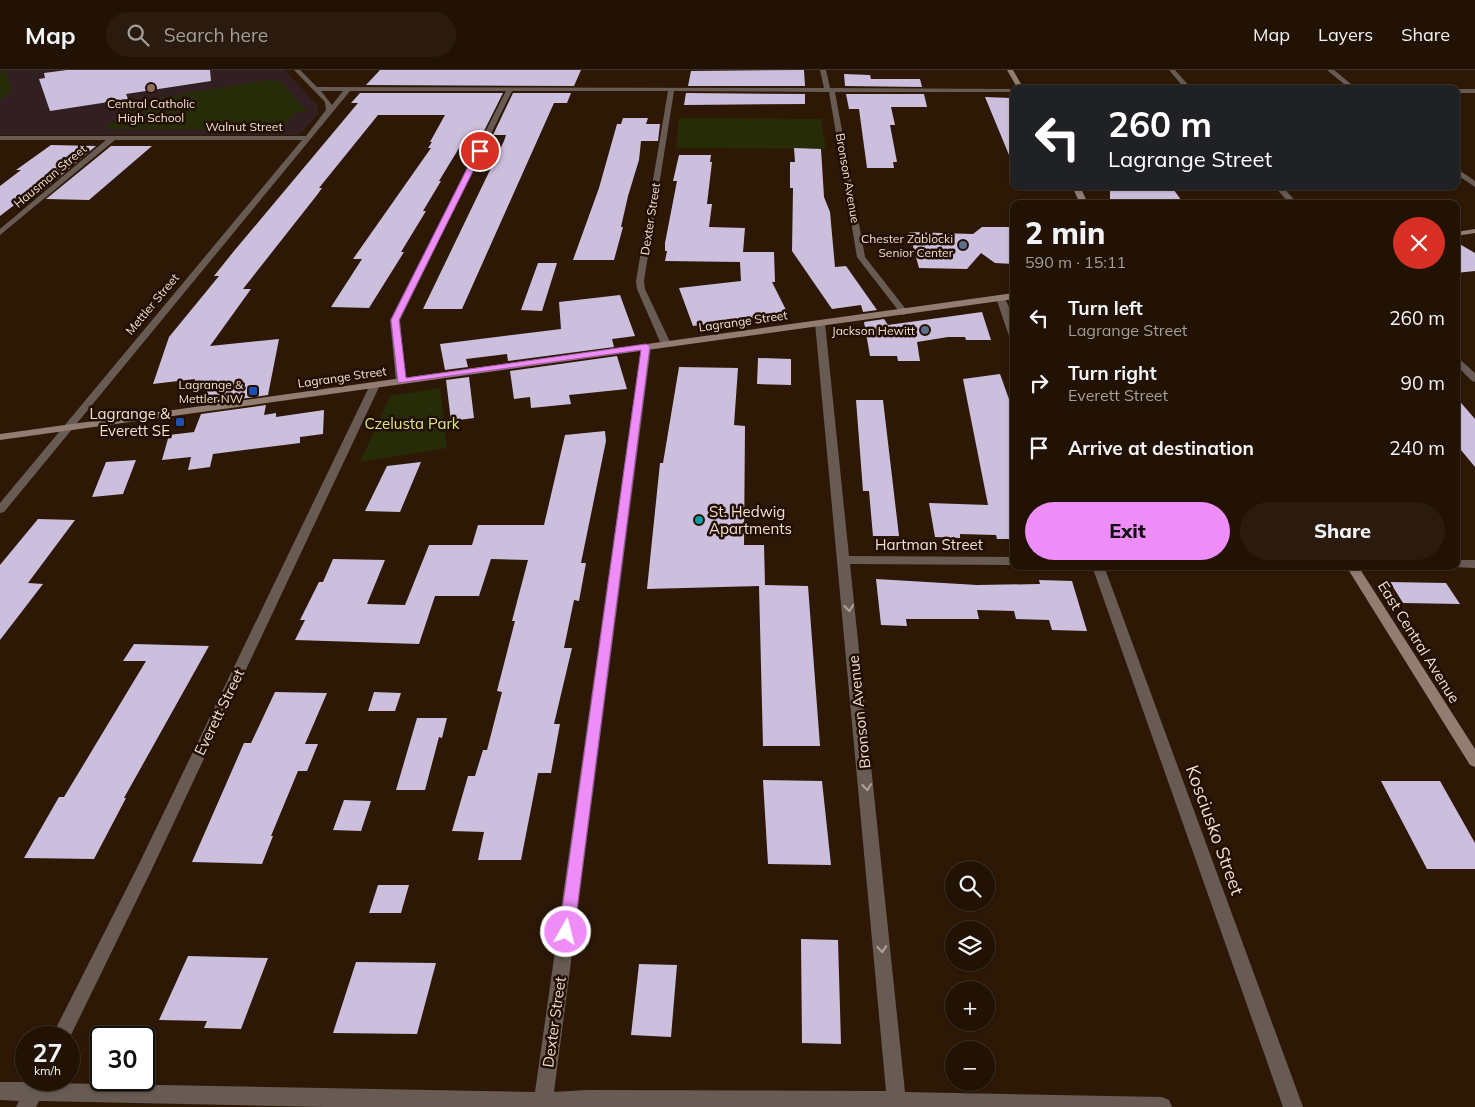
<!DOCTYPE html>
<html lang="en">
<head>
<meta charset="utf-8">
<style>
  :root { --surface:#221204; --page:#2a1b0e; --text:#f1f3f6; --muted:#a29e9a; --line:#3f3226; --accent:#ee8cf8 }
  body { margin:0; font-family:Mulish,sans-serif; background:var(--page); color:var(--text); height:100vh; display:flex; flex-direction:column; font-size:19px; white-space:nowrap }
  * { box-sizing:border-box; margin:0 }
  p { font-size:16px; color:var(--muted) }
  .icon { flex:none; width:28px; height:28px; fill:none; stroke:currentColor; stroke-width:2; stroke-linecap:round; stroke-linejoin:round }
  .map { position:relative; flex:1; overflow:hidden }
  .panel { position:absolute; left:1010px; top:130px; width:450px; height:370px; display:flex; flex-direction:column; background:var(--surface); border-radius:10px; box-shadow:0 1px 4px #0004,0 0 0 1px var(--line) }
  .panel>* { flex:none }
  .banner { position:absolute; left:1010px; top:15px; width:450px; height:105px; border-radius:10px; box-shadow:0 1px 4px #0004,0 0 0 1px var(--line); background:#202124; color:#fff; overflow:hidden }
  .buttons { position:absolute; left:945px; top:791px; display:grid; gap:10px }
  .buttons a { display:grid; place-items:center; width:50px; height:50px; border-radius:50%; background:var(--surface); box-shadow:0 1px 4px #0004,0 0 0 1px var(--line); font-size:25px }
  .speed { position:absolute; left:15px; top:956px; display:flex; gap:10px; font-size:25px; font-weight:700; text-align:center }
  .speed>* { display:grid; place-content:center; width:65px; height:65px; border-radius:50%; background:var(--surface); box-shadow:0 1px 4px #0004,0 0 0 1px var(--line); line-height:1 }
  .speed small { font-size:12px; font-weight:400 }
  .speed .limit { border:2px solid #111; border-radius:8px; background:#fff; color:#111 }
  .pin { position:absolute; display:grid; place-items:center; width:42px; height:42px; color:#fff; margin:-21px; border:2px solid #fff; border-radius:50%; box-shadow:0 1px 5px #0007 }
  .me { position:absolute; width:55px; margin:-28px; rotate:8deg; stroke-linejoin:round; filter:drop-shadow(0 0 4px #0008) }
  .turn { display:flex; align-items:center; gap:18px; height:105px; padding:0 15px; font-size:22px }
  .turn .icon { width:65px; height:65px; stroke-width:2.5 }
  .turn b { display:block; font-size:35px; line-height:42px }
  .round { display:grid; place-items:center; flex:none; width:52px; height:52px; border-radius:26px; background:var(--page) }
  .head { display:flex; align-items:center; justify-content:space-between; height:85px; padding:0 15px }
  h1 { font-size:30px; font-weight:800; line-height:38px }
  .cta { display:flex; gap:10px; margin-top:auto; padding:10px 15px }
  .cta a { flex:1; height:58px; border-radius:30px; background:var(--accent); color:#111; font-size:20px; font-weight:800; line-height:58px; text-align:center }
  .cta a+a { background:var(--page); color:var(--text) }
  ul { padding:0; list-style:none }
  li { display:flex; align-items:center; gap:15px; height:65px; padding:0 15px }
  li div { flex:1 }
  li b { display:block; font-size:19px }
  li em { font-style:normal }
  header { display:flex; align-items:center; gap:30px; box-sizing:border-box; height:70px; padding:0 25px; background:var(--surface); border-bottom:1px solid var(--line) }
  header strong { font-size:24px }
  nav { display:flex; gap:28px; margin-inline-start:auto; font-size:18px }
  .search { width:350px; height:45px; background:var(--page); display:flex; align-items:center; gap:12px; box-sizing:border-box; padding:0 18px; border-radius:28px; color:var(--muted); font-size:19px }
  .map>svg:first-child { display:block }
</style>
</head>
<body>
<header>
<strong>Map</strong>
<div class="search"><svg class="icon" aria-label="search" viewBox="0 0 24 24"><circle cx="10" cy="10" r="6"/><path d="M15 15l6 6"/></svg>Search here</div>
<nav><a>Map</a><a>Layers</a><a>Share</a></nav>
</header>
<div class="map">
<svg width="1475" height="1037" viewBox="0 0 1475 1037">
  <rect width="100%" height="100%" fill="#2d1806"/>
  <path fill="#321f22" d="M0,0H285L318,36V44L299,65H0Z"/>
  <path fill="#272c08" d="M0,2H6L12,22L0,30Z
    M266,10L280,11L307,41L296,43L279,60L105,59L137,33L160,34L159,28Z
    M679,48L821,49L826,79L676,78Z
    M440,318L447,378L360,392L390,326Z"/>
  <path fill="#ccbfdd" d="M67,0H210L211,11L126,24L128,29L50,41L39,9L45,8L44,3Z
    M380,0H581L574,16L366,15Z
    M804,0L805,16H688L691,1Z
    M844,4L870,5L871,9H920L922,17L845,16Z
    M360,23H503L482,65H467L439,111H441L423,141H426L401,182H404L369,238L331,237L362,189H353L431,78H428L432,72H430L445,45H378L319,118H322L317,125L243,219H251L210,276L279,269L268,325L204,334L209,314L193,316L195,309L153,314L169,267L219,206H214L234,181L358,33H351Z
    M513,23H571L567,33H554L462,239H423L504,71L506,65H493Z
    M686,23L805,24V34L684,35Z
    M846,24H924L927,37H891L895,55H890L897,92H893L894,98H867L859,39H849Z
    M985,27L1011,28L1014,35V97Z
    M623,48H648L646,54H660L658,71H641L639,90L628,126L621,157H623L614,190H573L599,118L617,54H621Z
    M51,75L96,76L33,129H22L0,146V116L21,100H16Z
    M111,76H152L89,130L46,129Z
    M794,78L821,79L824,127L830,142L835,197L846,196L877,240L863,242L861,235L832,239L792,181L793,118H790V92H795Z
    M679,85H711L710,92H712L707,134H712L709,157L745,158L743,182H774L775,212H772L788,244L693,256L679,218L741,211L740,192L665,191L667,181H665V173L677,111H673Z
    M1110,116H1171L1184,134L1110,133Z
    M982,157H1014V194L995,193L981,183L967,199L919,198L909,162L973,164Z
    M1456,172L1475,183V201L1456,203Z
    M538,193H557L542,241L521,240Z
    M620,225L635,266L612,269L614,277L508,291L507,284L466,289L468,297L445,300L440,274L561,259L559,232Z
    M982,242L991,270H966L965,267H948L917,272L920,291H898L897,286H870L864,252L884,249L888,255Z
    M617,286L627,319L569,325L571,334L531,338L530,327L514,329L510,301Z
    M758,288L791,289V315L757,314Z
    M679,297L738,298L734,355L745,356L744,475H764L765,515L808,516L820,676H763L759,516L647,519L660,393H663Z
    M1000,304L1014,343V469H997L996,465L960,464V468L935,467L929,433L988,435L963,309Z
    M469,307L474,348L451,351L446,310Z
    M1456,327L1475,349V397L1456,374Z
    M856,330H883L899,466H873L869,421H863Z
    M266,335L264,345L276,343V347L324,340L323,364L300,367V373L213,384L210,397L188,400L191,387L162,390L169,365L194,362L201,344Z
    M605,361L606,371L581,493H586L579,531L574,530L564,578H572L554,654H560L551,703H538L521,790H478L484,762L452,761L468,706H475L483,680H487L502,622L497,621L515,551H512L528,490L491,489L479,526H435L419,574L295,570L305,550H300L319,512H323L333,489L385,490L367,534L405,535L429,475H472L478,455H544L565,365Z
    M136,390L123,424L92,427L106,392Z
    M421,392L400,442L365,441L387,396Z
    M38,449L75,450L28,513L43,514L0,570V495Z
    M876,509L977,515L1040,514L1039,510L1072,511L1087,561L1052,560L1049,550L1016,549L1014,541L977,540L979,549H906L907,556L881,555Z
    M1390,512L1446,513L1460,534L1403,533Z
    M134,574L209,576L124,728H126L94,789L24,788L59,727H64L146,591H123Z
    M275,622L327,623L305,674H318L307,701H298L271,766H273L262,794L192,792L244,673H251Z
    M374,622L401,623L395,641H368Z
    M417,648H447L442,668L439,667L425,720H396Z
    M763,710L822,711L831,795L768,794Z
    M1381,711H1440L1475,773V799H1427Z
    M344,730L371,731L361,761L333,760Z
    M378,815H409L401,843H369Z
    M801,869L838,870L841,974L802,973Z
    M188,886L268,888L241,959L204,958L207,951L159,950Z
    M356,892L436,893L417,964L333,963Z
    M639,894L677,895L671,967L631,965Z"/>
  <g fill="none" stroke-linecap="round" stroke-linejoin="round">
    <path fill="#685b54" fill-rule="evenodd" d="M294,0H300L317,17L824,18L820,0H826L830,18L1016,19H1014V22H835L865,187L908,242L904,245L901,244L857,187L829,22L674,21L644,211L645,219L671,274L666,277L661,274L637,219L636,211L668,21H512L400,250L406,311L401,314L396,311L390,250L506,21H350L4,442L0,443V433L302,70H115L0,165V159L106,70H0V66H306L326,40L325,32ZM321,21H343L332,35Z
      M1169,0H1175L1192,19H1185Z
      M1327,0H1334L1357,19H1350Z
      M1456,19H1475V23H1456Z
      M1456,98L1475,111V117L1456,104Z
      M1274,116H1282L1298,134H1290Z
      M1000,225C1011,230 1014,257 1014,269L1009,266L996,228Z
      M820,250L825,253L849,486L1014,487V495L850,494L905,1022L1162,1027L1169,1030L1172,1037H324L39,1031L36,1037H16L19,1031L0,1030V1012H28L29,1010H48L47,1013L535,1022L641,277L646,274L651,277L554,1022L586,1020L886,1021L815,253Z
      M1456,286L1475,303V312L1472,311L1456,295Z
      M375,312L380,315L151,801L69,969V968H51L137,798L370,315Z
      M1456,490H1475V498L1452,497L1456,496Z
      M1092,496H1104L1303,1037H1283Z"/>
    <path fill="#927d73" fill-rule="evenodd" d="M1007,0H1013L1024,19H1018Z
      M1072,116H1080L1088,134H1080Z
      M1475,159V163L1456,166V162Z
      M1014,223V229L0,370V364Z
      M1346,496H1358L1475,679V697L1470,695Z"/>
  </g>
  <defs><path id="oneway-chevron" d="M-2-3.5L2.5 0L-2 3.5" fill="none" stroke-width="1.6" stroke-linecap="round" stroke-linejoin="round" transform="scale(1.25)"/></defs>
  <g stroke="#b2a49a">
    <use href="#oneway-chevron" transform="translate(849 538) rotate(84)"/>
    <use href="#oneway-chevron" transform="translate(867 717) rotate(84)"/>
    <use href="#oneway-chevron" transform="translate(882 879) rotate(85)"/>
  </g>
  <path fill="#ee8cf8" stroke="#9b5ba1" d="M480,79L483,81L399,250L406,308L646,274L650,276L574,862L572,866L566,868L561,866L559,862L641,280L398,313L391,250L476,81Z"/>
  <circle fill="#8d6e63" stroke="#230f01" stroke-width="2" cx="151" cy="18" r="5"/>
  <g fill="#5c6f8a" stroke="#230f01" stroke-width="2">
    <circle cx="963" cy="175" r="5"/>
    <circle cx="925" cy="260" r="5"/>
  </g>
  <g fill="#1a4fb4" stroke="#230f01" stroke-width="2">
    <rect x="248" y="316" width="10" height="10" rx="2.5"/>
    <rect x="175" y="347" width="10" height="10" rx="2.5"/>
  </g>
  <circle fill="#0f9aa8" stroke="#230f01" stroke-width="2" cx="699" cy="450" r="5"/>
  <g text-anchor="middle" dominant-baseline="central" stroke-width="5" stroke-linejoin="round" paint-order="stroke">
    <g font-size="12" fill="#eee0d4" stroke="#230f01" text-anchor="end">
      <text x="151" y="33" text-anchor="middle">Central Catholic<tspan x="151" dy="14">High School</tspan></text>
      <text x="953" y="168">Chester Zablocki<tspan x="953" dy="14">Senior Center</tspan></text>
      <text x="915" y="260">Jackson Hewitt</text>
      <text x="243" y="314">Lagrange &amp;<tspan x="243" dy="14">Mettler NW</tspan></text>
    </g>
    <g font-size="12" fill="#eee0d4" stroke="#230f01">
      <text x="244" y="56">Walnut Street</text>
      <text transform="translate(50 106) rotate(-40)">Hausman Street</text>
      <text transform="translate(848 108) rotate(80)">Bronson Avenue</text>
      <text transform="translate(650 149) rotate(-81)">Dexter Street</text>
      <text transform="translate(152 234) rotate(-50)">Mettler Street</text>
      <text transform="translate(743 251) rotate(-8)">Lagrange Street</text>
      <text transform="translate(342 307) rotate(-8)">Lagrange Street</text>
    </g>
    <g font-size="15" fill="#eee0d4" stroke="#230f01" text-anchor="end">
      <text x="170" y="343">Lagrange &amp;<tspan x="170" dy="17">Everett SE</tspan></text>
      <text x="709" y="441" text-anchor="start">St. Hedwig<tspan x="709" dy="17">Apartments</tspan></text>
    </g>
    <g font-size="15" fill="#d9e988" stroke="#230f01">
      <text x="412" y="353">Czelusta Park</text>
    </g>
    <g font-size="15" fill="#eee0d4" stroke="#230f01">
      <text x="929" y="474">Hartman Street</text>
      <text transform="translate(1419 572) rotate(58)">East Central Avenue</text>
      <text transform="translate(219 642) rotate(-64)">Everett Street</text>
      <text transform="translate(859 642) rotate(-96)">Bronson Avenue</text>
      <text transform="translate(554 952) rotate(-82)">Dexter Street</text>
    </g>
    <g font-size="18" fill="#eee0d4" stroke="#230f01">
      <text transform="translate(1215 760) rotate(70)">Kosciusko Street</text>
    </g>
  </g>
</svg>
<div class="buttons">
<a><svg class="icon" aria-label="search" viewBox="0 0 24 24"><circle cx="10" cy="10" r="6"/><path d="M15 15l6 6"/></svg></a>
<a><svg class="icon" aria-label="layers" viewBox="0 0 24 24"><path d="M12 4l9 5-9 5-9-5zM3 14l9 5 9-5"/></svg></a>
<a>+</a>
<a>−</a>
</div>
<div class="speed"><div>27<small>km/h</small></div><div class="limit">30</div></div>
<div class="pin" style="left:480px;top:81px;background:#d93025"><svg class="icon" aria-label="arrive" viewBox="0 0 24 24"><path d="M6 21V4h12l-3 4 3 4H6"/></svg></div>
<svg class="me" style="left:566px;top:862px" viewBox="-20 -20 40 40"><circle r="17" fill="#ee8cf8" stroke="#fff" stroke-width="3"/><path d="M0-11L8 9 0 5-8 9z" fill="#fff"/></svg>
<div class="banner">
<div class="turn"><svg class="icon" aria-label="left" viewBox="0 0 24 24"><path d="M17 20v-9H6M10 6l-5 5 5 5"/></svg><div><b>260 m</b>Lagrange Street</div></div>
</div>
<section class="panel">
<div class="head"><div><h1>2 min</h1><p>590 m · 15:11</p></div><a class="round" style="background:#d93025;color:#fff"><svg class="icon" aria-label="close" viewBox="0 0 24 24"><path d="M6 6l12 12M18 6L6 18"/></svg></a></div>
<ul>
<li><svg class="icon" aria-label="left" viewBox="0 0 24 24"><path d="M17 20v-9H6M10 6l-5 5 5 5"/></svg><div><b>Turn left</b><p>Lagrange Street</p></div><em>260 m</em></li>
<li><svg class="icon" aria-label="right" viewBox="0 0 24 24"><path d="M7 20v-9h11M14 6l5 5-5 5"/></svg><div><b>Turn right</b><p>Everett Street</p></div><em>90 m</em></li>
<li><svg class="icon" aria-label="arrive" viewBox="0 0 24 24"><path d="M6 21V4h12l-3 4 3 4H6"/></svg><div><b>Arrive at destination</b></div><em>240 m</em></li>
</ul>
<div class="cta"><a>Exit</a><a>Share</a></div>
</section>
</div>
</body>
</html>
